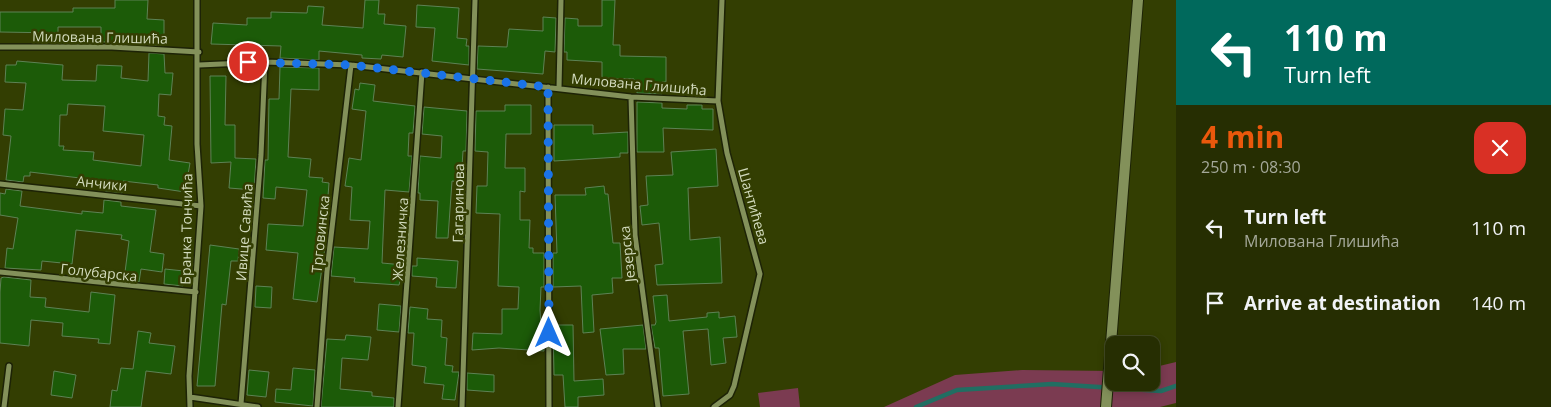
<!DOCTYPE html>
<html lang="en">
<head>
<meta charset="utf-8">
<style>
  :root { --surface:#262e02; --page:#323a11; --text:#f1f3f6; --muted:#a4a899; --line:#424a24; --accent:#ea580c }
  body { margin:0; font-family:"Open Sans",sans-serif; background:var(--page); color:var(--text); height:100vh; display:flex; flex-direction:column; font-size:19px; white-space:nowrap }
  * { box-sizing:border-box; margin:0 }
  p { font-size:16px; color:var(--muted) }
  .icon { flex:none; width:28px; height:28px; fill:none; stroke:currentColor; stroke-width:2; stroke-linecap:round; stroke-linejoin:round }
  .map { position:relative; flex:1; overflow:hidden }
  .drawer { display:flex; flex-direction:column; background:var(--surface); width:375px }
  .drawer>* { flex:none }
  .guide { background:#00695c; color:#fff; overflow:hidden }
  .tools { position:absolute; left:1105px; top:336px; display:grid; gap:10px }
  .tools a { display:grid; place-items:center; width:55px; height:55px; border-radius:10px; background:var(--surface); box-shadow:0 2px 8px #0003,0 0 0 1px var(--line); font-size:25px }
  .pin { position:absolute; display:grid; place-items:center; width:42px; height:42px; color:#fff; margin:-21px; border:2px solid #fff; border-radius:50%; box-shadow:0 1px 5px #0007 }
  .me { position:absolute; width:55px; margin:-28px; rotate:0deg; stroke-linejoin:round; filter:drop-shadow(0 0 4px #0008) }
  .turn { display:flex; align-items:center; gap:18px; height:105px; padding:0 25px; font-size:22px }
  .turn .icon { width:65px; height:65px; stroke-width:2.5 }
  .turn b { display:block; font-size:35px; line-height:42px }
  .round { display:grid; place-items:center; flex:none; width:52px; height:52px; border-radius:15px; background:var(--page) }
  .overview { display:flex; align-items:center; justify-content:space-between; height:85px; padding:0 25px }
  h1 { font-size:30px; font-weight:700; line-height:38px; color:var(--accent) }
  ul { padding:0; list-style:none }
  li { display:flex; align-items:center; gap:15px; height:75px; padding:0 25px }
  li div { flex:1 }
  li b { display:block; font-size:19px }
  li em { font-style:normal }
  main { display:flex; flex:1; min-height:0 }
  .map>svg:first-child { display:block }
</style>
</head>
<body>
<main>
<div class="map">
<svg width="1176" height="407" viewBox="0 0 1176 407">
  <rect width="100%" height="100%" fill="#333e02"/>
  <path fill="#7b3b51" d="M1176,362V403L1160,407H884L955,375L1022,370L1114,371V382H1151V368Z
    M798,388L800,407H760L758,393Z"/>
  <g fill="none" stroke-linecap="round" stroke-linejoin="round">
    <path stroke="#216e62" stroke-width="4.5" d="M916,407L957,390L1052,384L1161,391L1176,386"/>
  </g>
  <path fill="#1c5b08" stroke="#5d8255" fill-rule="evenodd" d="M115,0H148L147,19L164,20V46L149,45V40L101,42V27H58V33L0,32V12H73V8H115Z
    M365,0H379L378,14H385L384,24L406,26L403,57L382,55L381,59L362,58V55L319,51V60L280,58L281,46L211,44L213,23L247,25V18H271V12L307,13L308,6L324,7L322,25L363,28Z
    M602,0H615L613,45H620V56L666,57V82H662V94L637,93V84H634V79L602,78V62L567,60V52H564L565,18L578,19V26H602Z
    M417,5L459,8L457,38L467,39L466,46H469V65L432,61L435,28L416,27Z
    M543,17L556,18L555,52L545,51L543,74L477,69L478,46L507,47L509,29L543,31Z
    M149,53L164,54L165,73H173L171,95L159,94L158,116L165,117L164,125L172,126L169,160L190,163L185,192L158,188V185L123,181L122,193L105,191V181L30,172V176H24L23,182L6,180L11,136L3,135L5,109L23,110L26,83L5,82L6,65H16L17,61L63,65L62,80L96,81L97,65L122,66L121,78L148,81ZM68,104L105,106L103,131L144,135L141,166L93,160L94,152L63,150L64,146H59L60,115H67Z
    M280,67L319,68V90L291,89L288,157L311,159L309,177L323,178L322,182L329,183L328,196H325L319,246L325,247L317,302L293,299L298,253L266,250L268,224L303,226L307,190L276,187L275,199L263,198L265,160H268L269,99H279Z
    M210,76H226L225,125H235V158L256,159L254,190L229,188L231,162L211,163Z
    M360,83L375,85L373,101L415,106L413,133H409L408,156H412L409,192L385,190L382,263L404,265L399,285L354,282L355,278L331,276L334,247L368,249L370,221L350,220L352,187L345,186L349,158L361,160L366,111L352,109L355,89L359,90Z
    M637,102L662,103V108L687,109V105H702V109H713V130L663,128L664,152H637Z
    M505,105H531V134H506L505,168H525V192L520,191V220H530L529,248H533V253H544V287H541L540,310L541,325H544V351L499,348L472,350L473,333L502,334V309H518L519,287L498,286L500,214L476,213L477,186H487L488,152L475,151L476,111H505Z
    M424,107L467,111L466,151H463L461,182L452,181L448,238H436L438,201L420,200V193H418L420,156L441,158L442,136L422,134Z
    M554,125H593V134L628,132V153H620V157L554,161Z
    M716,149L718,186L688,188L690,240L720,237L722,283L657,285L655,265L663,264L659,223L642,225L640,206L648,205L646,176L673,175L671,152Z
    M604,186L605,194H608L613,243H620L622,278H612L613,293L592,295L594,332L583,333L581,286L553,287V253H557L555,195H586L585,188Z
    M6,189L22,191L20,206L82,214V211L103,213L104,200L121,202V206L156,210L150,252L164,254L162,272L141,269L139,282L124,280L129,241L121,239L122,235L76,230L72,264L42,261L41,270L5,268L7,248L13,249L18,218L0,215V193L5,194Z
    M210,245L239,249L238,261H231L226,305L222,304L215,386H197Z
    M417,258L458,261L456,288L436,287L437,278L412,276V266H417Z
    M165,269L184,271L183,286L164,284Z
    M4,277L31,280L30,297L46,298L45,307L89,312L91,292L115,295L110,344L98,343L99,339L62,336L63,323L31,320L29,346L0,343V292L1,278Z
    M256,286L272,287L271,308L255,307Z
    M667,295L669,321L707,317V313L719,312V318L735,316L737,337L723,338L726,363L711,365L708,329L683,331L689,394L663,396L659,348H655L651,325H655L656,322L653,296Z
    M379,304L401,306L399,332L377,330Z
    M410,307L428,309L427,319L442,320L441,337L447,338L445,365L453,366L452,372H459L455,400L442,399L444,385L424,383L426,367L412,365L414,333H408Z
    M553,325H573L574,381L603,379L604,395L578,397V407H565L563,375H554Z
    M643,325L646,349H623L624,374L606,375L600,329Z
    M138,331L151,333L149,343L175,346L171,374L146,371L141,407H110L112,390L117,391L121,368L133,369Z
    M346,335L371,337L368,360L342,358L340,389L372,392V396L394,398V407H321L327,339L345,340Z
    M293,368L315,370L313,406L275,402L276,389L291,390Z
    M249,370L269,372L266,397L247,395Z
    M54,371L76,375L72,398L51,395Z
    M467,373L494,375V392L467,390Z"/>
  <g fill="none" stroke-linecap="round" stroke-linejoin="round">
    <defs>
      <path id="street" d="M0,47H112L199,52
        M199,65L265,62L351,65L631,97L718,101
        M548,87L549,407
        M559,88L561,0
        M631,97L635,235L658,407
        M0,184L201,206
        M0,272L196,292
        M190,397L258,407
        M241,404L261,155L265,62
        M4,407L9,366
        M190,407L189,376L201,206L197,144V0
        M317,407L327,271L351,65
        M398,407L422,72
        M462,407L475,0
        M714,407L730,395L734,386L760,274L727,153L718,101L722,0"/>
      <path id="secondary" d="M1106,407L1138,0"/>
    </defs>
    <use href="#street" stroke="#1d2306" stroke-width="8"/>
    <use href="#secondary" stroke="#1d2306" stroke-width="12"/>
    <use href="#street" stroke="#83915a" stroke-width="5"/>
    <use href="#secondary" stroke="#83915a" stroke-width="10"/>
  </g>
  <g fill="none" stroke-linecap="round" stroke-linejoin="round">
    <path stroke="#1a73e8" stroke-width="9" stroke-dasharray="0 16.2" d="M248,62L351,65L548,87L549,333"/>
  </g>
  <g text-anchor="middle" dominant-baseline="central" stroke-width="5" stroke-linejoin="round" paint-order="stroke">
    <g font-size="14" fill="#d3dbbe" stroke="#333e02">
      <text transform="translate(100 37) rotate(1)">Милована Глишића</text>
      <text transform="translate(639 84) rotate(5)">Милована Глишића</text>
      <text transform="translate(102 183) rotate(6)">Анчики</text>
      <text transform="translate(458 203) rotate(-89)">Гагаринова</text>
      <text transform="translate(754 206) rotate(74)">Шантићева</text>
      <text transform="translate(186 229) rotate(-89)">Бранка Тончића</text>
      <text transform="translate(244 232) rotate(-86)">Ивице Савића</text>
      <text transform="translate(320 234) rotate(-84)">Трговинска</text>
      <text transform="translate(400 239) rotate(-86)">Железничка</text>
      <text transform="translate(627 254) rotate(-96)">Језерска</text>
      <text transform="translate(99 272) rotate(6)">Голубарска</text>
    </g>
  </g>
</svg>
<div class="tools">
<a><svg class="icon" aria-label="search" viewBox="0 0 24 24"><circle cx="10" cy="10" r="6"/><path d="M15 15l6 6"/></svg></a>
</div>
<div class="pin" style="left:248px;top:62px;background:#d93025"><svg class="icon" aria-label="arrive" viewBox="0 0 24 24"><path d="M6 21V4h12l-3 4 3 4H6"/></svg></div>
<svg class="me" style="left:549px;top:333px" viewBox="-20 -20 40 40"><path d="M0-17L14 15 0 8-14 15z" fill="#1a73e8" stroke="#fff" stroke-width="4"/></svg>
</div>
<section class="drawer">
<div class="guide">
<div class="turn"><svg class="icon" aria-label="left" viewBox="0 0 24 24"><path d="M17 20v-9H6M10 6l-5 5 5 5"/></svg><div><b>110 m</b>Turn left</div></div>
</div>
<div class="overview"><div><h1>4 min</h1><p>250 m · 08:30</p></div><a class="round" style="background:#d93025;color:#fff"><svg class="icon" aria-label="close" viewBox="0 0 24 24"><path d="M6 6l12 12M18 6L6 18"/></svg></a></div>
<ul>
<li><svg class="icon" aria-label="left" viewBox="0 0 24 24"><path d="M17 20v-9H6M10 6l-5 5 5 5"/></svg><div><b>Turn left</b><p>Милована Глишића</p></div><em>110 m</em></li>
<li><svg class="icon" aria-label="arrive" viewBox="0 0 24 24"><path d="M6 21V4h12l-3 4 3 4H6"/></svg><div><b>Arrive at destination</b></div><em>140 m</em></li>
</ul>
</section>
</main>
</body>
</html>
